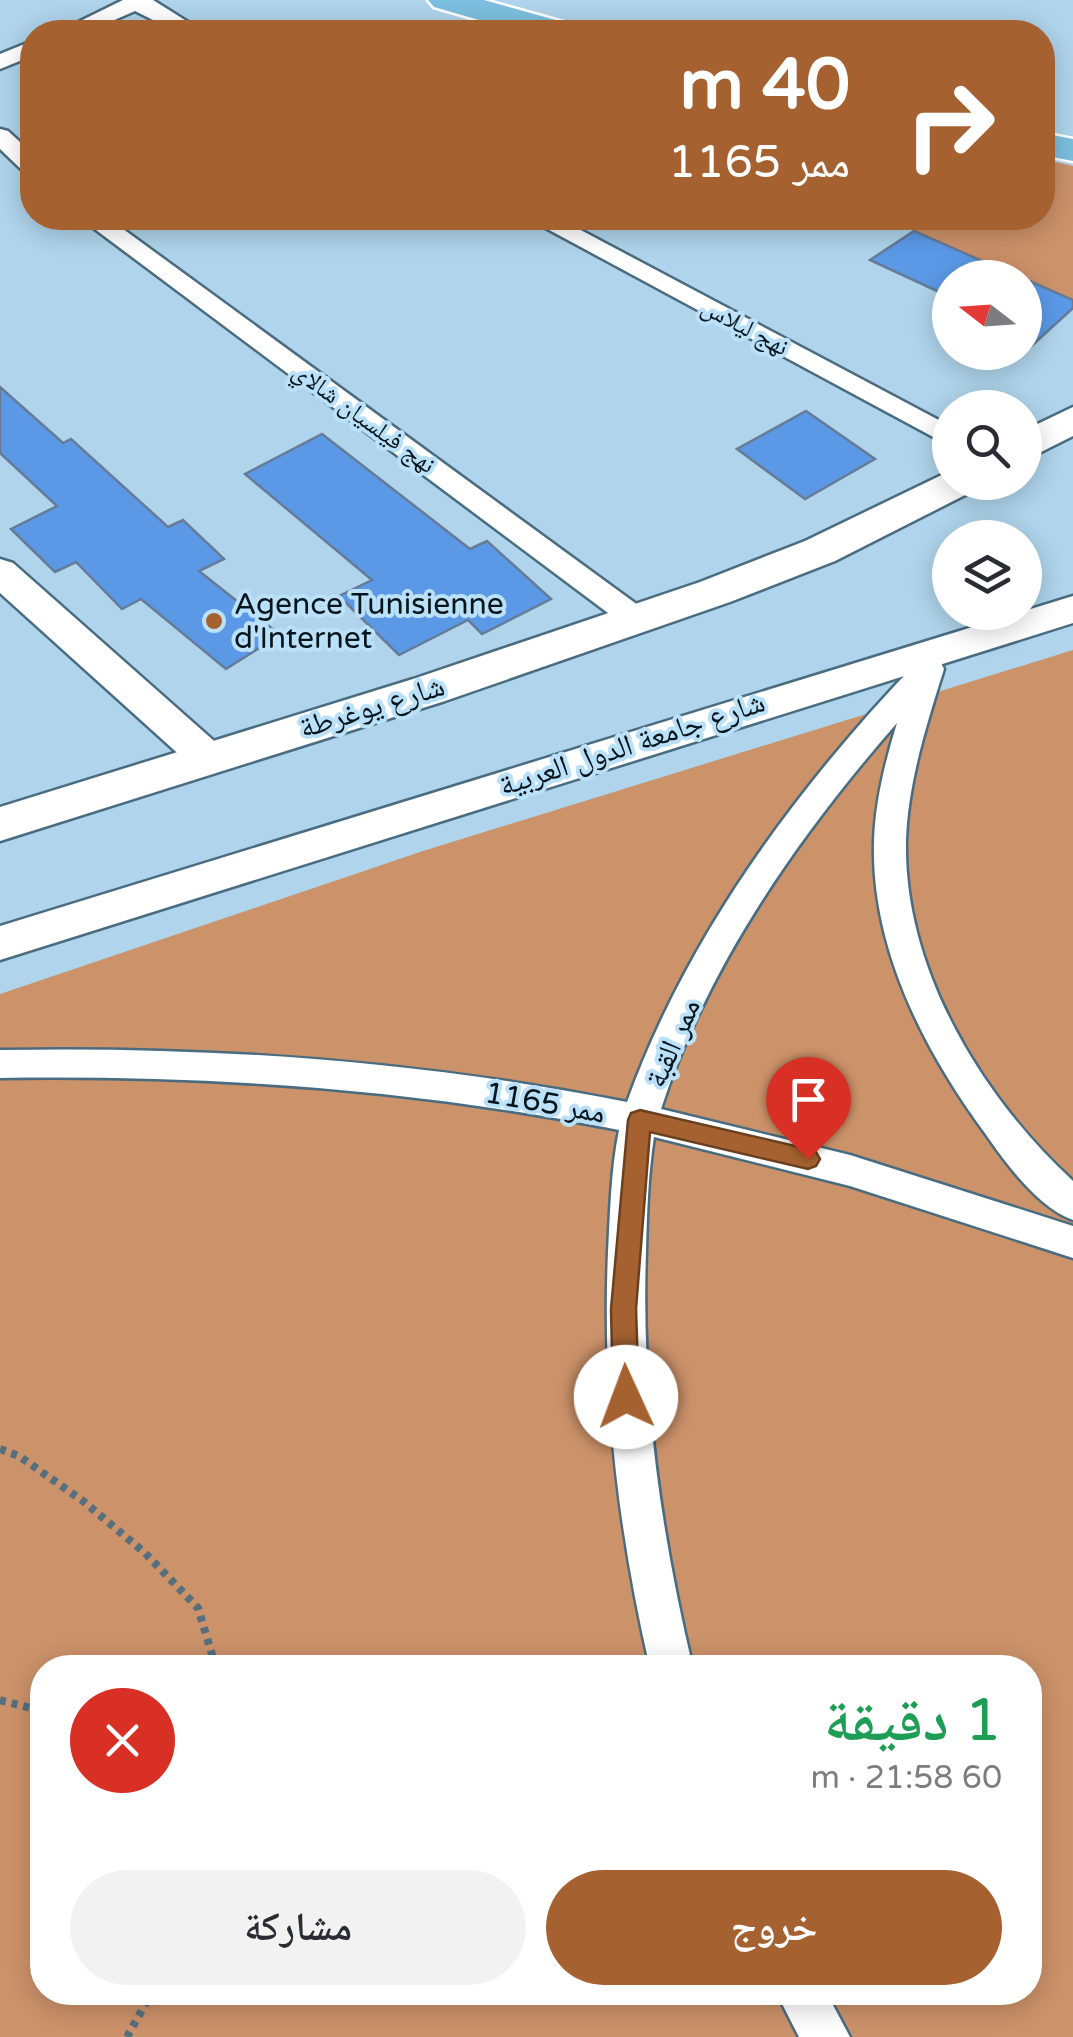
<!DOCTYPE html>
<html lang="ar">
<head>
<meta charset="utf-8">
<style>
  :root { --surface:#fff; --page:#f2f2f3; --text:#2b2b33; --muted:#7c7c81; --accent:#a56230 }
  body { margin:0; font-family:"Varela Round","Noto Naskh Arabic",sans-serif; background:var(--page); color:var(--text); direction:rtl; height:100vh; display:flex; flex-direction:column; font-size:38px; white-space:nowrap }
  * { box-sizing:border-box; margin:0 }
  p { font-size:32px; color:var(--muted) }
  .icon { flex:none; width:55px; height:55px; fill:none; stroke:currentColor; stroke-width:2; stroke-linecap:round; stroke-linejoin:round }
  .map { position:relative; flex:1; overflow:hidden; direction:ltr }
  .drawer { position:absolute; left:30px; top:1655px; width:1012px; height:350px; display:flex; flex-direction:column; background:var(--surface); border-radius:40px; box-shadow:0 5px 25px #0003; direction:rtl }
  .drawer>* { flex:none }
  .guide { position:absolute; left:20px; top:20px; width:1035px; height:210px; border-radius:40px; box-shadow:0 5px 25px #0003; direction:rtl; background:#a56230; color:#fff; overflow:hidden }
  .needle { width:65px; rotate:287deg }
  .fabs { position:absolute; left:932px; top:260px; display:grid; gap:20px }
  .fabs a { display:grid; place-items:center; width:110px; height:110px; border-radius:50%; background:var(--surface); box-shadow:0 5px 25px #0003; font-size:50px }
  .pin { position:absolute; display:grid; place-items:center; width:85px; height:85px; color:#fff; margin:-102px -42px; border-radius:50% 50% 50% 0; rotate:-45deg; box-shadow:0 0 10px #0007 }
  .pin .icon { rotate:45deg }
  .me { position:absolute; width:110px; margin:-55px; rotate:358deg; stroke-linejoin:round; filter:drop-shadow(0 0 8px #0008) }
  .turn { display:flex; align-items:center; gap:35px; height:210px; padding:0 40px; font-size:45px }
  .turn .icon { width:130px; height:130px; stroke-width:2.5 }
  .turn b { display:block; font-size:70px; line-height:85px }
  .round { display:grid; place-items:center; flex:none; width:105px; height:105px; border-radius:52px; background:var(--page) }
  .headline { display:flex; align-items:center; justify-content:space-between; height:170px; padding:0 40px }
  h1 { font-size:60px; font-weight:600; line-height:75px; color:#1e9e55 }
  .action { display:flex; gap:20px; margin-top:auto; padding:20px 40px }
  .action a { flex:1; height:115px; border-radius:60px; background:var(--accent); color:#fff; font-size:40px; font-weight:600; line-height:115px; text-align:center }
  .action a+a { background:var(--page); color:var(--text) }
  .map>svg:first-child { display:block }
</style>
</head>
<body>
<div class="map">
<svg width="1073" height="2037" viewBox="0 0 1073 2037">
  <rect width="100%" height="100%" fill="#afd4eb"/>
  <path fill="#cc926a" fill-rule="evenodd" d="M1043,159L1073,166V300L914,231L931,218H1042Z
    M1073,650V2037H0V994L423,851ZM42,1668H1030V1992H42Z"/>
  <path fill="#5b99e7" stroke="#657b97" stroke-width="2.5" d="M914,231L1021,278H950V297L870,260Z
    M1025,279L1073,300V308L1025,352Z
    M0,387L63,443L71,439L168,527L183,520L224,559L199,571L280,635L226,669L141,599L122,609L76,562L55,572L11,529L57,506L0,453Z
    M806,411L875,459L805,499L737,449Z
    M322,434L470,549L487,541L551,599L482,634L468,620L399,655L339,596L372,580L245,474Z"/>
  <g fill="none" stroke-linecap="round" stroke-linejoin="round">
    <defs>
      <path id="minor" d="M123,0H153L204,32H177L135,11L87,32H58Z
        M32,41V56L0,69V54Z
        M0,129L8,131L32,153V173L23,171L0,149Z
        M80,218H108L646,611L650,618L646,625L635,628L624,625Z
        M527,218H558L950,426V446Z
        M929,658L940,661L944,669C927,723 908,782 906,840C903,968 981,1096 1073,1181V1220C1039,1208 1007,1165 987,1136C925,1052 871,949 874,842C875,802 885,762 897,723C799,835 707,966 661,1109L850,1155L1073,1226V1258L850,1186L654,1137C648,1175 647,1214 646,1252C641,1393 660,1530 693,1668H650C618,1530 602,1393 608,1252C610,1211 611,1170 619,1130C415,1089 208,1075 0,1078V1050C211,1046 420,1061 627,1102C687,936 797,787 918,661Z
        M776,1992H826L850,2037H799Z"/>
      <path id="tertiary" d="M0,559L13,563L222,748L228,758L222,768L208,773L194,768L0,593Z
        M1073,596V623L0,960V926Z"/>
      <path id="secondary" d="M1073,407V436L1025,460V430Z
        M950,471V482H979L973,491L835,561L730,602L445,701L0,841V807L413,679L700,582L805,541Z"/>
      <path id="primary" d="M428,0H484L570,24L575,32H520L434,7Z
        M1042,133L1073,139V161L1042,155Z"/>
    </defs>
    <use href="#minor" stroke="#496c80" stroke-width="5"/>
    <use href="#tertiary" stroke="#496c80" stroke-width="5"/>
    <use href="#secondary" stroke="#496c80" stroke-width="5"/>
    <use href="#primary" stroke="#fff" stroke-width="5"/>
    <path stroke="#566f7e" stroke-width="8" stroke-dasharray="6 6" stroke-linecap="butt" d="M0,1449L19,1456L83,1501L145,1553L198,1608L216,1668
      M0,1700L42,1711
      M127,2037L152,1992"/>
    <use href="#minor" fill="#fff" fill-rule="evenodd"/>
    <use href="#tertiary" fill="#fff" fill-rule="evenodd"/>
    <use href="#secondary" fill="#fff" fill-rule="evenodd"/>
    <use href="#primary" fill="#7dbfdf" fill-rule="evenodd"/>
  </g>
  <path fill="#a56230" stroke="#6b401f" stroke-width="2.5" d="M640,1110L808,1149L816,1152L820,1159L816,1166L808,1169L650,1132L636,1309L639,1397L635,1405L626,1409L617,1405L613,1397L611,1309L628,1120L631,1113Z"/>
  <circle fill="#a56230" stroke="#bbe1f9" stroke-width="4" cx="214" cy="621" r="10"/>
  <g text-anchor="middle" dominant-baseline="central" stroke-width="8" stroke-linejoin="round" paint-order="stroke">
    <g font-size="25" fill="#07151d" stroke="#bbe1f9">
      <text transform="translate(745 327) rotate(28)">نهج ليلاس</text>
      <text transform="translate(364 418) rotate(36)">نهج فيلسيان شالاي</text>
    </g>
    <g font-size="30" fill="#07151d" stroke="#bbe1f9" text-anchor="start">
      <text x="234" y="604">Agence Tunisienne<tspan x="234" dy="34">d'Internet</tspan></text>
    </g>
    <g font-size="30" fill="#07151d" stroke="#bbe1f9">
      <text transform="translate(372 707) rotate(-17)">شارع يوغرطة</text>
      <text transform="translate(632 744) rotate(-18)">شارع جامعة الدول العربية</text>
      <text transform="translate(673 1043) rotate(-66)">ممر القبة</text>
      <text transform="translate(545 1103) rotate(10)">ممر 1165</text>
    </g>
  </g>
</svg>
<div class="fabs">
<a><svg class="needle" viewBox="-14 -14 28 28"><path d="M0-13l5 13h-10z" fill="#e53935"/><path d="M0 13l5-13h-10z" fill="#7c7c81"/></svg></a>
<a><svg class="icon" aria-label="search" viewBox="0 0 24 24"><circle cx="10" cy="10" r="6"/><path d="M15 15l6 6"/></svg></a>
<a><svg class="icon" aria-label="layers" viewBox="0 0 24 24"><path d="M12 4l9 5-9 5-9-5zM3 14l9 5 9-5"/></svg></a>
</div>
<div class="pin" style="left:808px;top:1159px;background:#d93025"><svg class="icon" aria-label="arrive" viewBox="0 0 24 24"><path d="M6 21V4h12l-3 4 3 4H6"/></svg></div>
<svg class="me" style="left:626px;top:1397px" viewBox="-20 -20 40 40"><circle r="19" fill="#fff"/><path d="M0-13L10 11 0 6-10 11z" fill="#a56230"/></svg>
<div class="guide">
<div class="turn"><svg class="icon" aria-label="right" viewBox="0 0 24 24"><path d="M7 20v-9h11M14 6l5 5-5 5"/></svg><div><b>40 m</b>ممر 1165</div></div>
</div>
<section class="drawer">
<div class="headline"><div><h1>1 دقيقة</h1><p>60 m · 21:58</p></div><a class="round" style="background:#d93025;color:#fff"><svg class="icon" aria-label="close" viewBox="0 0 24 24"><path d="M6 6l12 12M18 6L6 18"/></svg></a></div>
<div class="action"><a>خروج</a><a>مشاركة</a></div>
</section>
</div>
</body>
</html>
